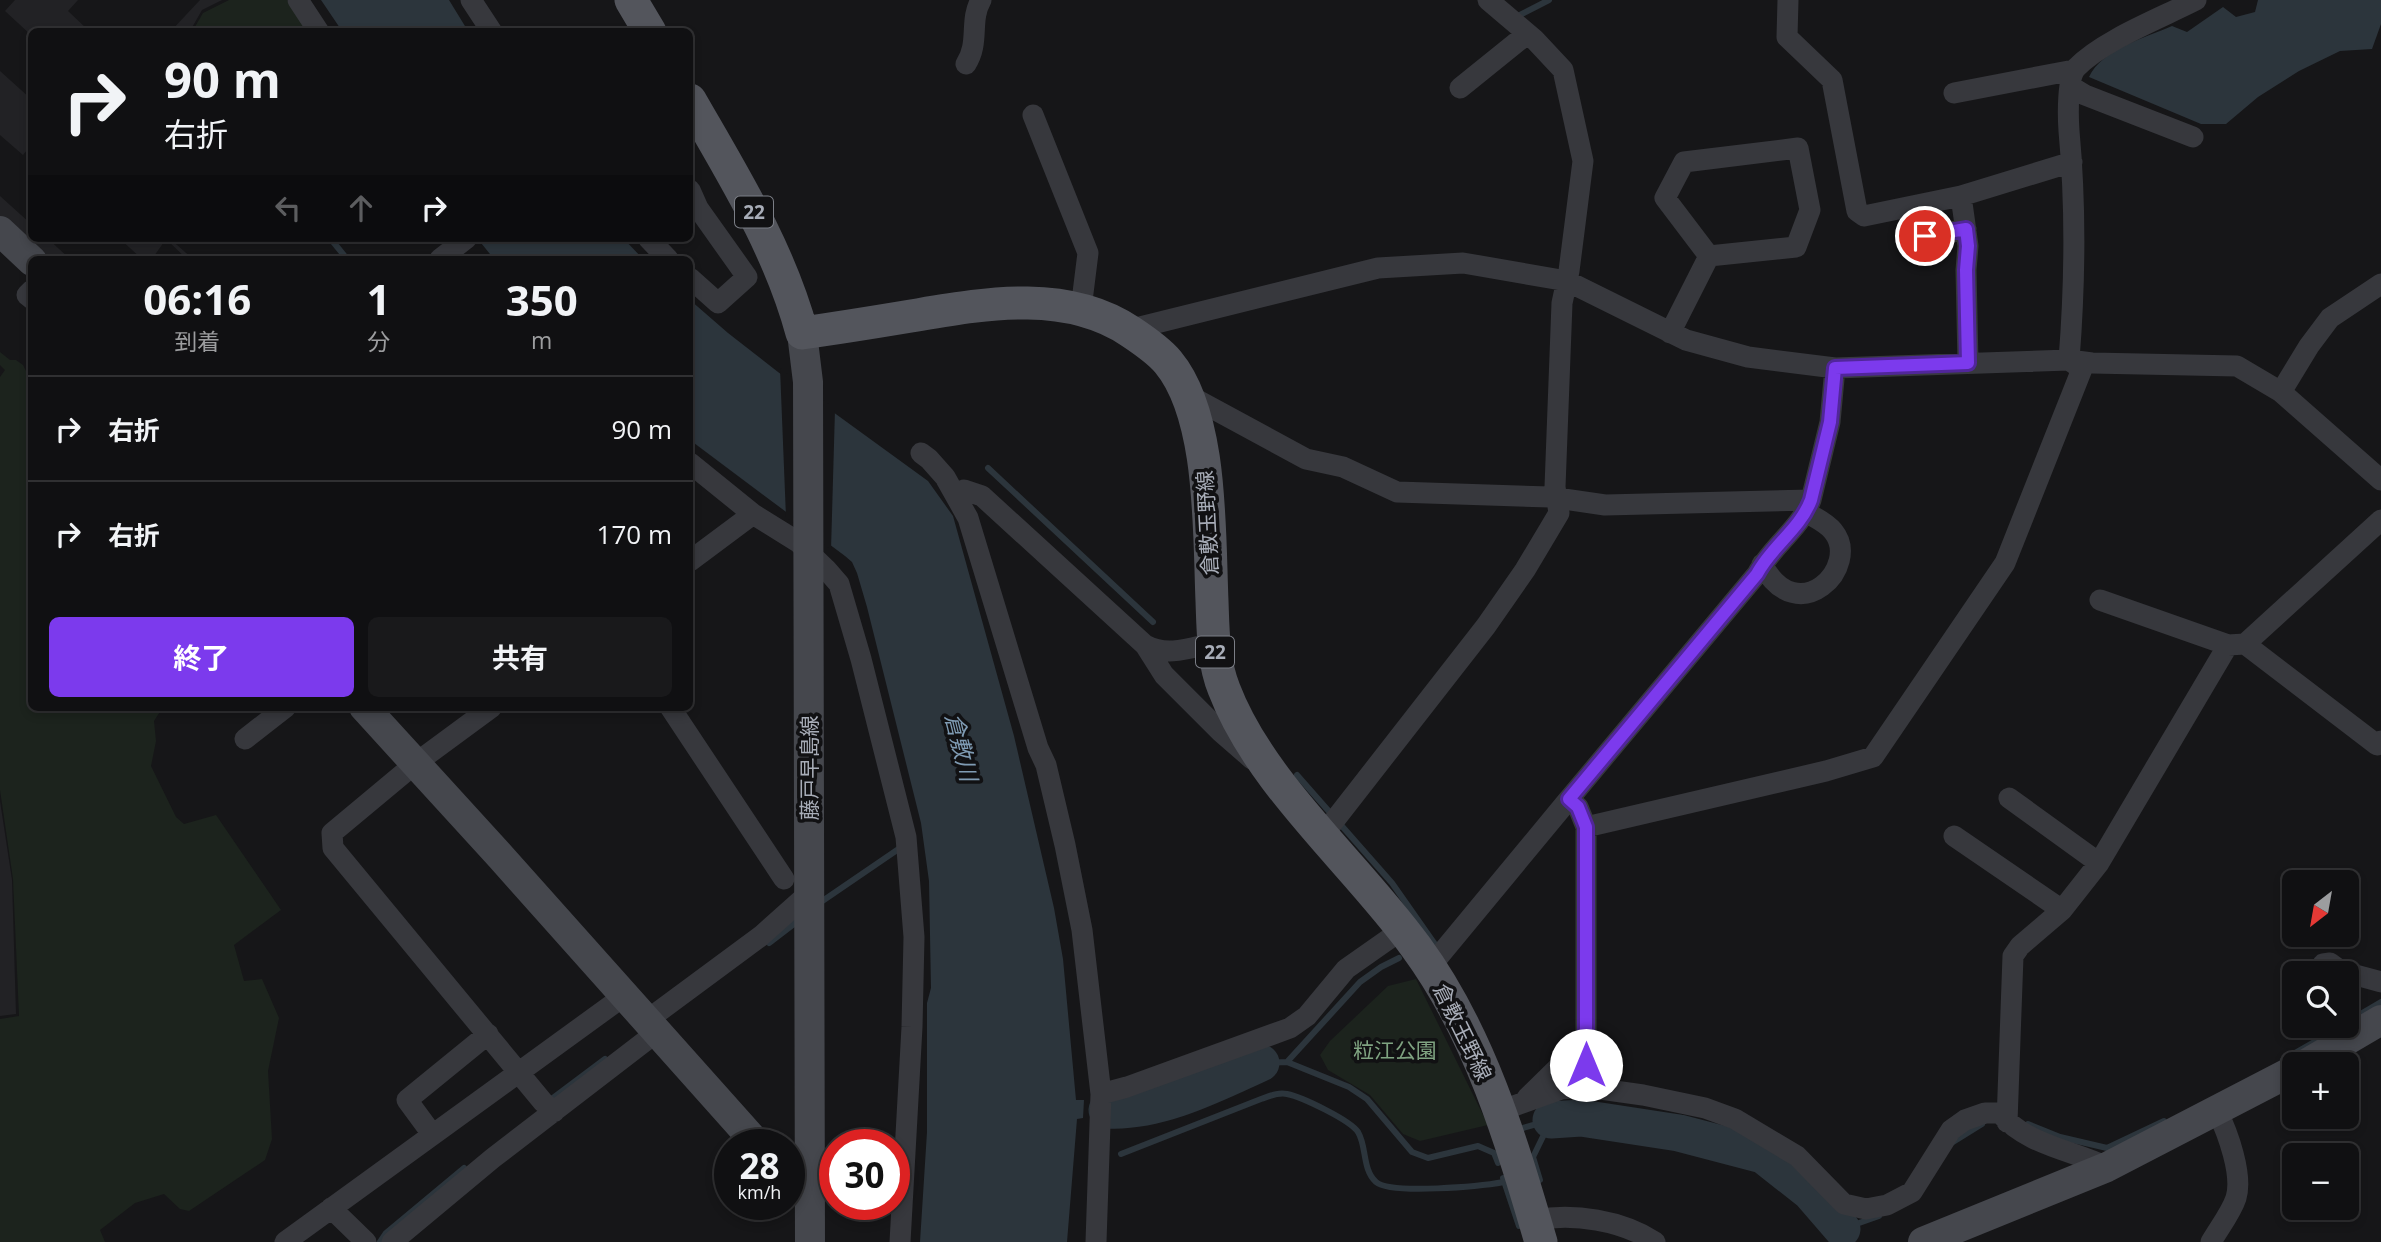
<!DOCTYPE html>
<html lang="ja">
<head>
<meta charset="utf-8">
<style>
  :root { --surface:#101012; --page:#19191b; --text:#f1f3f6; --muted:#9c9d9f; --line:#303032; --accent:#7c3aed }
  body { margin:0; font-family:"Open Sans","Noto Sans JP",sans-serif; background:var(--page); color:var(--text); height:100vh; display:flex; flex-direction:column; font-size:26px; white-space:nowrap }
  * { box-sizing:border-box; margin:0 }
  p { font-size:23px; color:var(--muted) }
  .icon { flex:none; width:38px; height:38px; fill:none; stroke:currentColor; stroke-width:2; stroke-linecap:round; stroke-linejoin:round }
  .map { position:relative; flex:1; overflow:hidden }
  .sheet { position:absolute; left:28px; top:256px; width:665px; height:455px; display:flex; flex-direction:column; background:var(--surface); border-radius:10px; box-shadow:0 4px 10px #0003,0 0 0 2px var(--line) }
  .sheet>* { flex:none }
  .banner { position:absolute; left:28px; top:28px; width:665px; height:214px; border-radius:10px; box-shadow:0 4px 10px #0003,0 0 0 2px var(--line); background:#101012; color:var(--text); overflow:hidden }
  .needle { width:46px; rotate:211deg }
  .controls { position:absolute; left:2282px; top:870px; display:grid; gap:14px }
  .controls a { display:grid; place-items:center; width:77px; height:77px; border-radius:10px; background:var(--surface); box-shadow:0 4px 10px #0003,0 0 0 2px var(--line); font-size:35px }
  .speed { position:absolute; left:714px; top:1129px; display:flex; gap:14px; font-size:35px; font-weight:700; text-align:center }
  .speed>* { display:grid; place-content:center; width:91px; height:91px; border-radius:50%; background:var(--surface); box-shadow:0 4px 10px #0003,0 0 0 2px var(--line); line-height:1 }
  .speed small { font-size:18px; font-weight:400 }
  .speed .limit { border:10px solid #d22; background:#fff; color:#111 }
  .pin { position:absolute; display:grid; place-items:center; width:60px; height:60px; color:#fff; margin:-30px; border:4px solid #fff; border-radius:50%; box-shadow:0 2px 7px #0007 }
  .me { position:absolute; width:77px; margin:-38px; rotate:0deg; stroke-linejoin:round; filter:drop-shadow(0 0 5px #0008) }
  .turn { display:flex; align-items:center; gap:24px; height:147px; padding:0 21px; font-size:32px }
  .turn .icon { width:91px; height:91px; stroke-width:2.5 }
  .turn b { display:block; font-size:49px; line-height:60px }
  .lanes { display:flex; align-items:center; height:66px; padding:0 21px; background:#0003; justify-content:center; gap:35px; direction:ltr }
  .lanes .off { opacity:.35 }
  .eta { display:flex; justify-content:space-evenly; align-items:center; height:119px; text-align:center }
  .eta b { font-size:42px; font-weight:700; line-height:49px }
  .action { display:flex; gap:14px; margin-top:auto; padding:14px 21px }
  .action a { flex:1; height:80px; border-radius:10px; background:var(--accent); color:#fff; font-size:28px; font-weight:700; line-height:80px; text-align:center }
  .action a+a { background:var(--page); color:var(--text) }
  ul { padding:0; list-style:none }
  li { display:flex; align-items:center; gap:21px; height:105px; padding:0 21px; border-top:2px solid var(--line) }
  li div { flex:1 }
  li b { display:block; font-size:26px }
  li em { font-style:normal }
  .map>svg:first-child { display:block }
</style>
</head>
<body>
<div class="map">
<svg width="2381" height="1242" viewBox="0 0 2381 1242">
  <rect width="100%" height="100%" fill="#161618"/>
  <path fill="#222225" d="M15,0H78L68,11L88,30L32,32L31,35L5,11Z
    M200,0H222L202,10L190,31H171Z
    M0,71L31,99V145L23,155L0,135Z
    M0,196L31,224L32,238H47L70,259H43L0,222Z
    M119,238H169L193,259H187L166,239L152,259H142Z
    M0,801L12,880L16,1014L0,1016Z"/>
  <path fill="#1c231d" d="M229,0H287L307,31L192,32L203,13Z
    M0,352L10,360H16L23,365L31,381L32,707H163L154,721L156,741L151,766L176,817L184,824L216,815L281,910L234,945L244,981L262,979L279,1018L268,1071L272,1139L265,1160L189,1211L180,1209L164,1194L135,1203L100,1230L105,1242H0V1019L19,1016L13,879L0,790V377L5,370L0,365Z
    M1416,979L1488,1125L1420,1141L1403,1134L1370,1095L1328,1070L1320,1055L1330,1041L1388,986Z"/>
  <path fill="#2c353c" d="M321,0H449L468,31H342Z
    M2258,0H2381V24L2372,49L2340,51L2299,71L2258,97L2226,124H2201L2089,77C2102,49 2145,38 2172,26L2187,32L2223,7L2236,17L2255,12Z
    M477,238H623L643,259H494Z
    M690,300L728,333L778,372L928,481L953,516L1014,736L1054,908L1063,959L1076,1100H1084L1083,1118L1077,1119L1067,1242H920L927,1132V1003L931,988L929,881L921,823L867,607L857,573L852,562L845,556L690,440Z"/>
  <path fill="#161618" d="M780,368L835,409L831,550L786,517Z"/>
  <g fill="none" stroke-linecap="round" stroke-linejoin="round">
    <path stroke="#2c353c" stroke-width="6" d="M1518,16L1549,0
      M330,238L347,259
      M988,468L1153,622
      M1297,775L1392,883L1439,950
      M818,904L900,848
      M769,943L799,920
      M2347,1022L2381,1002
      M2283,1060L2342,1026
      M1287,1062L1360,982L1381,967L1399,958
      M1261,1063L1287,1062L1349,1087L1367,1099L1412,1152L1428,1158L1478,1146L1494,1153L1498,1163
      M549,1101L605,1059
      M1581,1118V1103
      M2028,1124L2060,1137L2107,1148L2164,1121
      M1523,1128L1551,1120
      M1953,1142L1982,1124
      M1121,1154L1261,1099C1270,1096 1278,1092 1287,1094C1302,1097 1350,1120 1358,1132C1367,1147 1362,1169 1376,1182C1391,1195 1482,1186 1504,1182
      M1503,1178L1519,1226
      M1540,1180L1533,1157L1551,1120
      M380,1242L386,1233L464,1168
      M1846,1242L1842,1229L1879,1216"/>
    <path stroke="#2c353c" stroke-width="37" d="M1107,1110C1159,1113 1215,1084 1261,1063
      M1551,1120L1581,1118L1679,1133L1763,1155L1810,1192L1842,1229"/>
    <path stroke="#37383d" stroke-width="21" d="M298,0L319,32
      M471,0L492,32
      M1788,0L1787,37L1832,80L1857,211L1864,216L1961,196L2072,162
      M966,64C980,42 969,21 981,0
      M2070,86L2085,95L2193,137
      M1460,88L1527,34
      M1954,93L2074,70
      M1033,115L1088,253L1081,309
      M690,190L698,208L747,277L718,303L690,278
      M1961,196L1968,246L1966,270L1968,363
      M1925,236L1966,229
      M648,238L668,259
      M440,259L467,238
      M32,290L27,295L32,299
      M1128,330L1378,268L1463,263L1567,281L1686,340L1748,357L1835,368L2069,360L2092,363L2237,366L2281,392L2381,480
      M1670,333L1709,256L1665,198L1684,162L1798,148L1810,210L1796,247L1709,256
      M2069,360C2075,284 2076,207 2069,131C2068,117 2067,78 2076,68C2103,40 2161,18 2196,0
      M2281,392L2309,346L2330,318L2381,284
      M1188,395L1306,459L1343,467L1397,492L1550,497L1605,505L1811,500
      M921,453L929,459L945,477L968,518L1038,748L1046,765L1065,845L1082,930L1101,1094L1096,1242
      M690,463L753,514L798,542L826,569L839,584L861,659L906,837L914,937L912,1027L900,1242
      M955,495L964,490L982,496L1145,645C1167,657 1190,648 1213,643
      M690,561L753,514
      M1762,564C1798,632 1862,566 1833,531C1826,522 1815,518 1806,512
      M2100,600L2228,645L2245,644L2377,745L2381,741
      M2245,644L2381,520
      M1145,645L1164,675L1221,732L1252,759
      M492,707L416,763L332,833L333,848L543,1102L554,1112
      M670,707L784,879
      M245,739L286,707
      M2009,798L2099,863
      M1586,827L1578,807L1569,799L1757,574C1771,547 1800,529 1811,500L1830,422L1835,368
      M1323,835L1486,626L1525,570L1559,513L1555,487L1562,303L1569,271L1583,161L1563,70L1534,39L1488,0
      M1954,836L2062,910
      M2323,964L2330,963L2341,971L2381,982
      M1430,967L1569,799
      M646,1021L761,936L808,894
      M1586,1087L1643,1095L1705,1108L1735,1119L1797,1156L1844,1204L1866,1209L1887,1205L1912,1192L1951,1130L1965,1120L1985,1113H2000C2026,1145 2072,1150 2107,1167
      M1101,1094L1127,1087L1290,1028L1307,1016L1346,969L1403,929
      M1527,1098L1575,1051L1586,1043
      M1500,1111L1561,1089L1586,1087V827L1826,771L1873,757L2005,563L2082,369L2069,360
      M2007,1122L2013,956L2020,946L2062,910L2099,863L2228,645
      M432,1134L407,1100L488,1034
      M331,1208L366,1242
      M1535,1220C1574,1213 1621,1220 1655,1242
      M285,1242L624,996
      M392,1242L493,1158L657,1032
      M2211,1242C2219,1228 2231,1213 2236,1198C2243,1175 2228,1133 2217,1111"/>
    <path stroke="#45474d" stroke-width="30" d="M0,231L32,261
      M802,333L808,382L810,1242
      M364,707L500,856L757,1144
      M2306,1064L2381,1020
      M1923,1242L2107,1167L2294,1070"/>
    <path stroke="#53555c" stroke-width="33" d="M631,0L650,32
      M690,100C733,175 779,248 802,333C838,328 875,322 911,316C983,304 1066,288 1131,332C1143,340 1159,351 1168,362C1213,416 1209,533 1212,601C1213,630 1213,662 1224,689C1260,784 1356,864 1416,947C1480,1034 1511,1140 1541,1242"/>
  </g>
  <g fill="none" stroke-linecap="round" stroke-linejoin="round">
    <defs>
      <path id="route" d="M1586,1065V827L1578,807L1569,799L1757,574C1771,547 1800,529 1811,500L1830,422L1835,368L1968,363L1966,270L1968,246L1966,229L1925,236"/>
    </defs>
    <use href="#route" stroke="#51269a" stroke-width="18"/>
    <use href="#route" stroke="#7c3aed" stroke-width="12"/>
  </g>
  <g text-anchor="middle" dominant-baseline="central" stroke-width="7" stroke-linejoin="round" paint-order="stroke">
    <g fill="#111113" stroke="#7b7e86" stroke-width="2">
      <rect x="735" y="196.5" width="38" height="31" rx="5"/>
      <rect x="1196" y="636.5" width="38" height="31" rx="5"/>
    </g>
    <g font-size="19" font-weight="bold" fill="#a8adb8">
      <text x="754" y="212">22</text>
      <text x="1215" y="652">22</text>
    </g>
    <g font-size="21" fill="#a8adb8" stroke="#111113">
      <text transform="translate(1207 523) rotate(-93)">倉敷玉野線</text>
      <text transform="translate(809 768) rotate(-90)">藤戸早島線</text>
      <text transform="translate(1463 1032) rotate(64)">倉敷玉野線</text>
    </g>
    <g font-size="21" fill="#7fa381" stroke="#111113">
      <text x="1395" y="1050">粒江公園</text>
    </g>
    <g font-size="23" font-style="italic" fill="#7f9bb3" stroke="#111113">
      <text transform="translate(962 747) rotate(76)">倉敷川</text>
    </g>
  </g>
</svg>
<div class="controls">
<a><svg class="needle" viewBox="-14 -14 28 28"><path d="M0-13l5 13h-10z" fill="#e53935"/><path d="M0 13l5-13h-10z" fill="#9c9d9f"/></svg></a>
<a><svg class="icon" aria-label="search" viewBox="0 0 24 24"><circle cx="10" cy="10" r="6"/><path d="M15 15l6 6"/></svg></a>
<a>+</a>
<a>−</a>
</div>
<div class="speed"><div>28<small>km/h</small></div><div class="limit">30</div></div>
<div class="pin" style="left:1925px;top:236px;background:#d93025"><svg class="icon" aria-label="arrive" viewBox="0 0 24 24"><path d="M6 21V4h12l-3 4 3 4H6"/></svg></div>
<svg class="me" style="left:1586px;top:1065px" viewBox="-20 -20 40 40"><circle r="19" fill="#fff"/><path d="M0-13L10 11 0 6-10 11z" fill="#7c3aed"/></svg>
<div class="banner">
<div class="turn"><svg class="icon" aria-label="right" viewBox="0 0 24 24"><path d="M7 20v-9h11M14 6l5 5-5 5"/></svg><div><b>90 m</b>右折</div></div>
<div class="lanes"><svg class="icon off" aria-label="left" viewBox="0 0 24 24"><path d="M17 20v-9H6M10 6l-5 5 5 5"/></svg><svg class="icon off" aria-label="ahead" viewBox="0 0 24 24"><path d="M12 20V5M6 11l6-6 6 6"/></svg><svg class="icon" aria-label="right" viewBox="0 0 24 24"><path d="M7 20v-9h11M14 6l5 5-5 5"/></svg></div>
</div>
<section class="sheet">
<div class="eta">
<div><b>06:16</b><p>到着</p></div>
<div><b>1</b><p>分</p></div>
<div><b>350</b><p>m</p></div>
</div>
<ul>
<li><svg class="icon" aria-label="right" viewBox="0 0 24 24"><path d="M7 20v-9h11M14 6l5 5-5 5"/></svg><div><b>右折</b></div><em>90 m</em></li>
<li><svg class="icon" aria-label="right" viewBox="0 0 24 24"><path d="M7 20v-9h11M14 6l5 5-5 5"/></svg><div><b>右折</b></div><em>170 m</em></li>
</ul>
<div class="action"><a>終了</a><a>共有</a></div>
</section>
</div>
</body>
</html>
